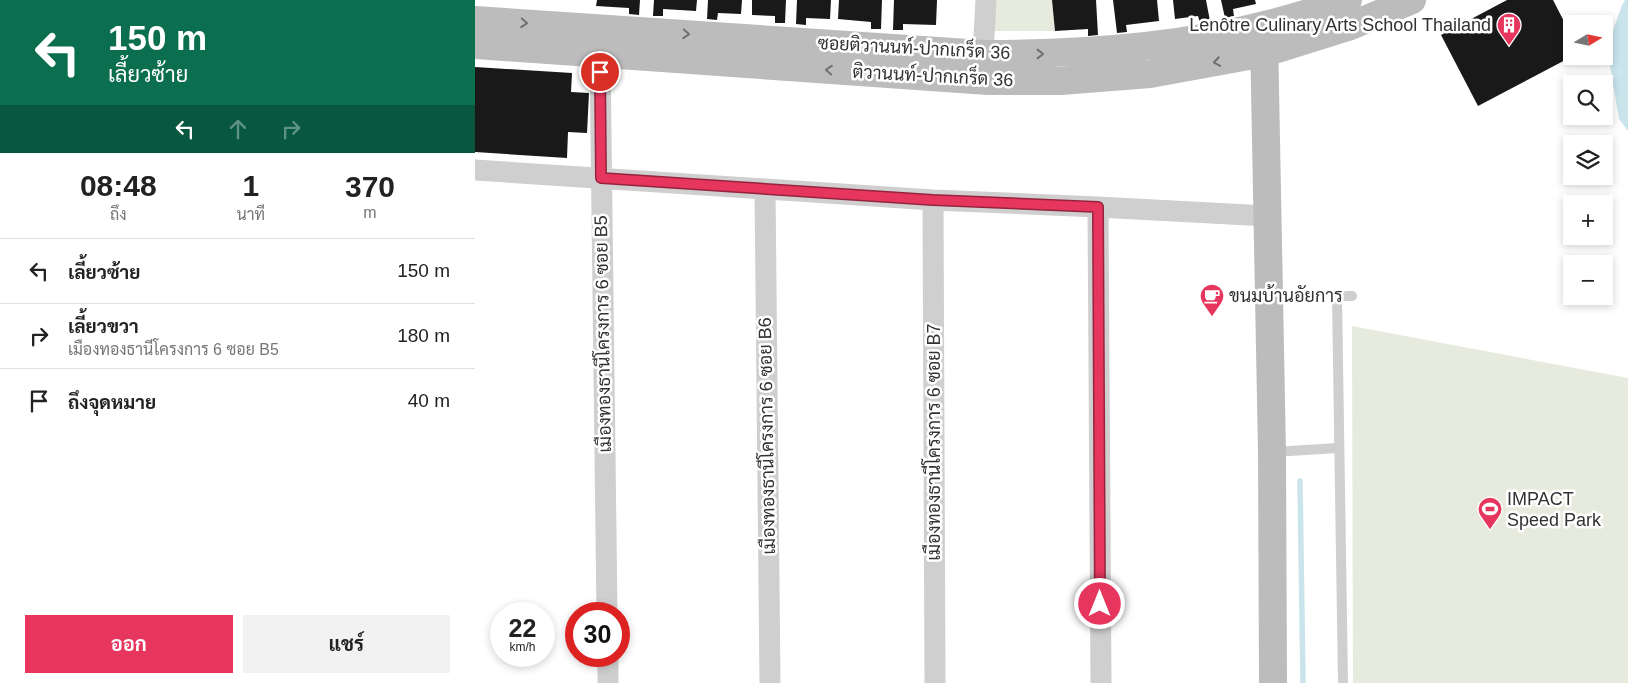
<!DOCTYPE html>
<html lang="th">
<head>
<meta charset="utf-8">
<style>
  :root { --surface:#fff; --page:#f2f2f2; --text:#222; --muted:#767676; --line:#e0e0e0; --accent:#e6365e }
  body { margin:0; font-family:Arial,Sarabun,sans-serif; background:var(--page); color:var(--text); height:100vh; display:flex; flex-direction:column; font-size:19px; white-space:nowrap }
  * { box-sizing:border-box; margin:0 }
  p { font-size:16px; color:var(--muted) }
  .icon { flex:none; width:28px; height:28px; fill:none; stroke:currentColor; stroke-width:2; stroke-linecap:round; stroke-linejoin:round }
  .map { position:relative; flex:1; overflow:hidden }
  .details { display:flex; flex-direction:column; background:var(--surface); width:475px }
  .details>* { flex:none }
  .banner { background:#0b6e4f; color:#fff; overflow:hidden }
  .needle { width:32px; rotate:80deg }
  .controls { position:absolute; left:1088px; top:15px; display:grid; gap:10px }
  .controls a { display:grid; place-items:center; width:50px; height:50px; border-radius:0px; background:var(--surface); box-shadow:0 2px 8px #0003; font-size:25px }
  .speed { position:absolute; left:15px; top:602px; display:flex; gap:10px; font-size:25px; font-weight:700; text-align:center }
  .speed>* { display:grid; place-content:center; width:65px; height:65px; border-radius:50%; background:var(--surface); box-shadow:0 2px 8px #0003; line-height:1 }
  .speed small { font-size:12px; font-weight:400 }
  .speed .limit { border:8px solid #d22; background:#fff; color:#111 }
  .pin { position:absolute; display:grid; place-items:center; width:42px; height:42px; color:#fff; margin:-21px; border:2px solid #fff; border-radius:50%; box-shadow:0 1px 5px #0007 }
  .me { position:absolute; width:55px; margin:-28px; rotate:0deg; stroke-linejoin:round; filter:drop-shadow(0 0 4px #0008) }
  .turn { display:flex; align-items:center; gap:18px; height:105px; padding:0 25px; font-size:22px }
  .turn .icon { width:65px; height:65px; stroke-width:2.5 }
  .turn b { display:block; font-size:35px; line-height:42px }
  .lanes { display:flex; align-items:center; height:48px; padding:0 25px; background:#0003; justify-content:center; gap:25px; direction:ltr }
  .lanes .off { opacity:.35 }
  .eta { display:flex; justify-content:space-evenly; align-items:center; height:85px; text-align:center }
  .eta b { font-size:30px; font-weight:700; line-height:35px }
  .action { display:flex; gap:10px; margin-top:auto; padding:10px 25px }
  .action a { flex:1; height:58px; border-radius:0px; background:var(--accent); color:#fff; font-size:20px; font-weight:700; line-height:58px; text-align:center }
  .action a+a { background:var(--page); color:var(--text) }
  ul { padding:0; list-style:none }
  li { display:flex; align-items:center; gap:15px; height:65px; padding:0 25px; border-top:1px solid var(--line) }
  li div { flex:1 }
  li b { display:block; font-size:19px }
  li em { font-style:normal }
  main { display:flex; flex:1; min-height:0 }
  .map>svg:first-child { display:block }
</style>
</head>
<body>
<main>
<section class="details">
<div class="banner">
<div class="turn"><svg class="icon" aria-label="left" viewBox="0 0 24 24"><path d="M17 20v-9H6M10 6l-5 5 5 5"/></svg><div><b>150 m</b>เลี้ยวซ้าย</div></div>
<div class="lanes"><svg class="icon" aria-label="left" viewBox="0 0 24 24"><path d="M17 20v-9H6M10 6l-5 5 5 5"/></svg><svg class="icon off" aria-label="ahead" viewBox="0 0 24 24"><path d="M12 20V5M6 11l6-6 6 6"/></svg><svg class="icon off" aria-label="right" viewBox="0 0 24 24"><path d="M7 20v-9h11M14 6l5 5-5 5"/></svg></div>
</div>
<div class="eta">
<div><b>08:48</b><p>ถึง</p></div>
<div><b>1</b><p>นาที</p></div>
<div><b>370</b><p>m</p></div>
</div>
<ul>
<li><svg class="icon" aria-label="left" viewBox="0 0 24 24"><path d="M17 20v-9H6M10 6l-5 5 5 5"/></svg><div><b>เลี้ยวซ้าย</b></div><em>150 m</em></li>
<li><svg class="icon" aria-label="right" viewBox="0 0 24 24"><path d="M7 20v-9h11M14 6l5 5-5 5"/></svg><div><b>เลี้ยวขวา</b><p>เมืองทองธานีโครงการ 6 ซอย B5</p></div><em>180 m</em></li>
<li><svg class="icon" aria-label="arrive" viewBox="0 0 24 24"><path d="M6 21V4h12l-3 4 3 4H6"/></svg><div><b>ถึงจุดหมาย</b></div><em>40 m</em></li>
</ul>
<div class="action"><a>ออก</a><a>แชร์</a></div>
</section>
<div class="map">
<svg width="1153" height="683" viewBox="0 0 1153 683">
  <rect width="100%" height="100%" fill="#fff"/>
  <path fill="#e7ebdd" d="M511,0H577L580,31H509Z
    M877,326L1153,378V683H878Z"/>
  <path fill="#cae4eb" d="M1150,0H1153V131L1144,119L1135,66L1136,36L1147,5Z"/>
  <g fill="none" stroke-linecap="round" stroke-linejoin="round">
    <path stroke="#cae4eb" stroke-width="5.5" d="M825,481L828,683"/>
  </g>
  <path fill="#191919" d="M122,0H165L164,15L154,14V8L121,6Z
    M179,0H222L221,11L188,9V16H178Z
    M233,0H267L266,14L243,13L242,20L232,19Z
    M277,0H311L310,23H300V16L277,15Z
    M322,0H356L355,19L331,18V25L321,24Z
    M364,0H407L406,29H396V22L363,19Z
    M419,0H462L461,25L428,24V30H418Z
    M577,0H621L623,35L613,36V29L580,31Z
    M638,0H682L684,21L651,25L652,32L642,33Z
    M698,0H731L735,21L725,23L723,16L700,19Z
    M746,0H780L781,4L758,9L759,16L750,18Z
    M1032,0H1078L1096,35V57L1003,106L966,35Z
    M0,67L97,73L96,92L114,93L112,133L93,132L92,158L0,152Z"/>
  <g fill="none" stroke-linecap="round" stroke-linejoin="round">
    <path stroke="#cfcfcf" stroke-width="10" d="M798,452L863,448
      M868,683L862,296H877"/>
    <path stroke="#cfcfcf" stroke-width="21" d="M125,54L132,614
      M508,54L511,0
      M0,170L458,200L623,207L792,216
      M290,189L295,683
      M458,200L460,683
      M623,207L626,683
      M133,656V683"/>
    <path stroke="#bcbcbc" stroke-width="28" d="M0,20L508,54C618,54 724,46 830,14C844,9 859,5 873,0
      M789,36L797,452L798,683
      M0,45L513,81H586L675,74L790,53L873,27L937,0"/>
  </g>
  <defs><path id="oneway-chevron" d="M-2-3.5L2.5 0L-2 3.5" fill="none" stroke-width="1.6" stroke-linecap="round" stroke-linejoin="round" transform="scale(1.25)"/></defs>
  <g stroke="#707070">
    <use href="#oneway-chevron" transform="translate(49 23) rotate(4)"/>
    <use href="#oneway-chevron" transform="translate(211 34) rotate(4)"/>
    <use href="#oneway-chevron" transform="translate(565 54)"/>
    <use href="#oneway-chevron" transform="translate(742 62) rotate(170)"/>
    <use href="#oneway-chevron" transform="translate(354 70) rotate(-176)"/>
  </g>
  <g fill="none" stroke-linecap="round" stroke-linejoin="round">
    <defs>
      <path id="route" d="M125,72L126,178L458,200L623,207L625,604"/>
    </defs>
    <use href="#route" stroke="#96233d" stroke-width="12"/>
    <use href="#route" stroke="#e6365e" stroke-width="9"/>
  </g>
  <defs>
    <symbol id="building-pin" viewBox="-11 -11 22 30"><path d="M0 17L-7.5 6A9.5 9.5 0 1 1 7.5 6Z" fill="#e6365e" stroke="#fff"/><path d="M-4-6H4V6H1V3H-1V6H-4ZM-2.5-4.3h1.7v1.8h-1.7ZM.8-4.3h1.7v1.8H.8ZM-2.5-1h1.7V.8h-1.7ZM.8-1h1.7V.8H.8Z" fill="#fff"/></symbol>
    <symbol id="cafe-pin" viewBox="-11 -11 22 30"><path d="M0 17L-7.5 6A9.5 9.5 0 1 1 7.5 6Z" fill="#e6365e" stroke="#fff"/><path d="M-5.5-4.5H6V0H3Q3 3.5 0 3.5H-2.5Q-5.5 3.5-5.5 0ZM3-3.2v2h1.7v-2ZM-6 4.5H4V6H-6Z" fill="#fff"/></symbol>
    <symbol id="stadium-pin" viewBox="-11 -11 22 30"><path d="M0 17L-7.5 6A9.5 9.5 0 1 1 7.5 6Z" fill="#e6365e" stroke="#fff"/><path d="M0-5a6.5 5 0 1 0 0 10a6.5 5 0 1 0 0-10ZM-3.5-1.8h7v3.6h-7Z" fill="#fff"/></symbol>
  </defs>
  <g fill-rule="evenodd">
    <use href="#building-pin" x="1020" y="11" width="28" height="38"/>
    <use href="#cafe-pin" x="723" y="282" width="28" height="38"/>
    <use href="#stadium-pin" x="1001" y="495" width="28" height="38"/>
  </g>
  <g text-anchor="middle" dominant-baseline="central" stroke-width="5" stroke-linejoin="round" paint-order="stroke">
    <g font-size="18" fill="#323232" stroke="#fff" text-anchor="start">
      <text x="1016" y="25" text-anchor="end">Lenôtre Culinary Arts School Thailand</text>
      <text x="754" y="296">ขนมบ้านอัยการ</text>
      <text x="1032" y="499">IMPACT<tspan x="1032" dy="21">Speed Park</tspan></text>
    </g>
    <g font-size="18" fill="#323232" stroke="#fff">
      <text transform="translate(439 48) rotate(3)">ซอยติวานนท์-ปากเกร็ด 36</text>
      <text transform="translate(458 76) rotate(3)">ติวานนท์-ปากเกร็ด 36</text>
      <text transform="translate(128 334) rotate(-91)">เมืองทองธานีโครงการ 6 ซอย B5</text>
      <text transform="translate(292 436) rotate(-91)">เมืองทองธานีโครงการ 6 ซอย B6</text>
      <text transform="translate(459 442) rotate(-90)">เมืองทองธานีโครงการ 6 ซอย B7</text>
    </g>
  </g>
</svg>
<div class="controls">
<a><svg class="needle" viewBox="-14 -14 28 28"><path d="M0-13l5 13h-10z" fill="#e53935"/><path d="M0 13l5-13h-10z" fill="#767676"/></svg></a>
<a><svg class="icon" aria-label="search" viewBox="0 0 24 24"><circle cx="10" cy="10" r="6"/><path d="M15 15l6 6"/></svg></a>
<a><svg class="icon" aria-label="layers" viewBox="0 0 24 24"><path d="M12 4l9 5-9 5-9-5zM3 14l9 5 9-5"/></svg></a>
<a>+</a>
<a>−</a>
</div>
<div class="speed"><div>22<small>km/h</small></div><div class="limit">30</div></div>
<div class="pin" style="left:125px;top:72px;background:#d93025"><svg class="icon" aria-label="arrive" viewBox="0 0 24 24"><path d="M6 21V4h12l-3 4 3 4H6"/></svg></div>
<svg class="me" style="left:625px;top:604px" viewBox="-20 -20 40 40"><circle r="17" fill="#e6365e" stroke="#fff" stroke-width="3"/><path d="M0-11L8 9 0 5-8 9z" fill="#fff"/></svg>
</div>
</main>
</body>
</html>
